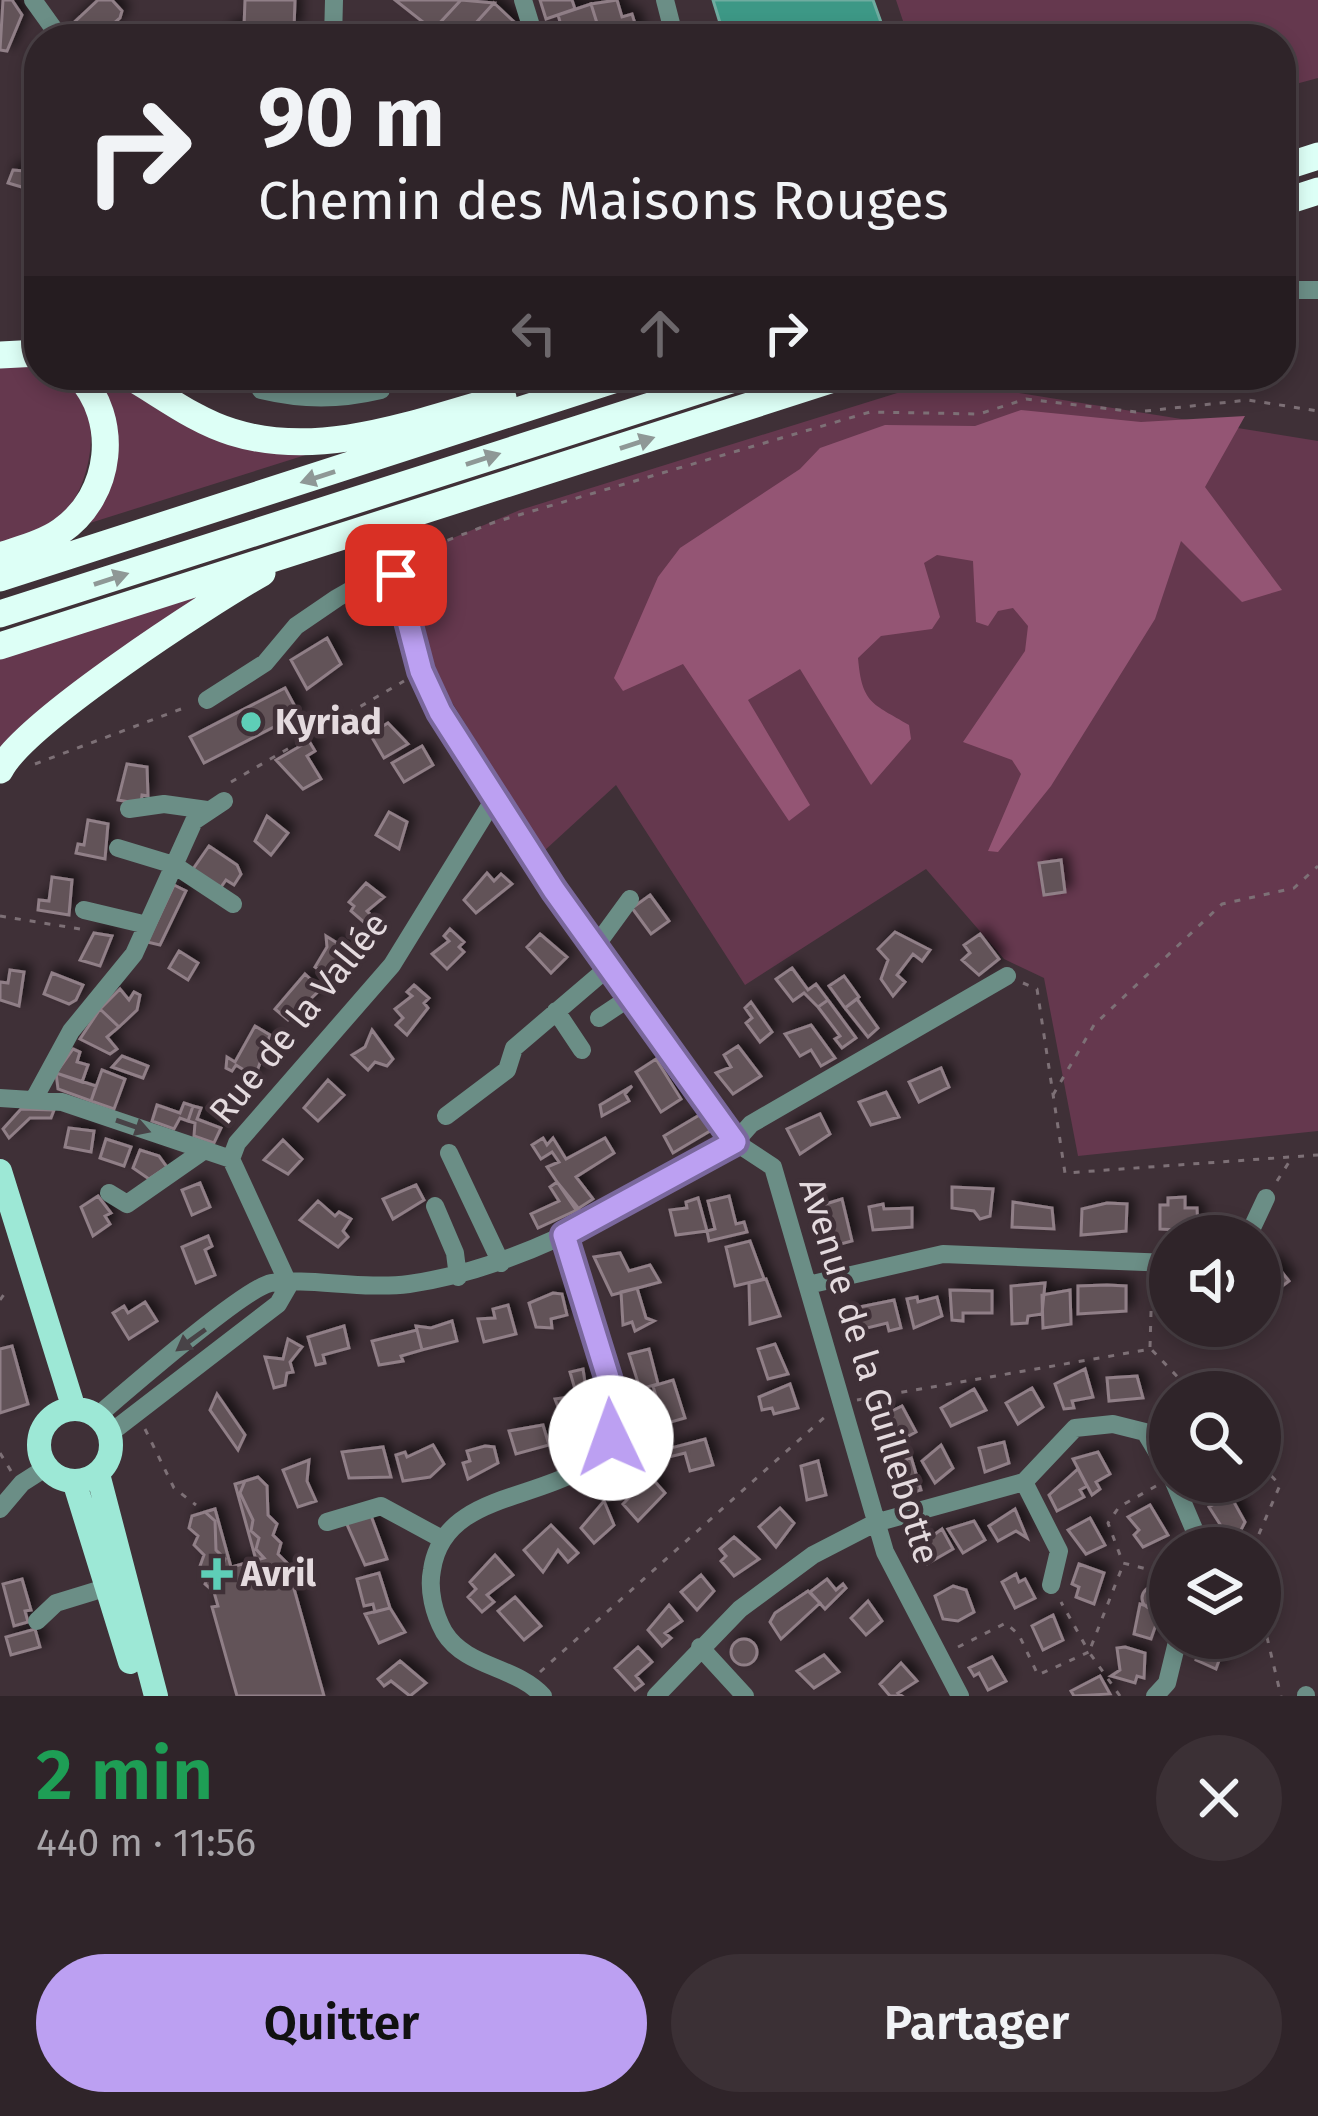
<!DOCTYPE html>
<html lang="fr">
<head>
<meta charset="utf-8">
<style>
  :root { --surface:#2f2429; --page:#3b3035; --text:#f1f3f6; --muted:#a7a4a8; --line:#4a4146; --accent:#bca0f2 }
  body { margin:0; font-family:"Fira Sans",sans-serif; background:var(--page); color:var(--text); height:100vh; display:flex; flex-direction:column; font-size:45px; white-space:nowrap }
  * { box-sizing:border-box; margin:0 }
  p { font-size:39px; color:var(--muted) }
  .icon { flex:none; width:66px; height:66px; fill:none; stroke:currentColor; stroke-width:2; stroke-linecap:round; stroke-linejoin:round }
  .map { position:relative; height:1696px; overflow:hidden }
  .sheet { display:flex; flex-direction:column; background:var(--surface); flex:1 }
  .sheet>* { flex:none }
  .top-card { position:absolute; left:24px; top:24px; width:1272px; height:366px; border-radius:48px; box-shadow:0 6px 18px #0003,0 0 0 3px var(--line); background:#2f2429; color:var(--text); overflow:hidden }
  .fabs { position:absolute; left:1149px; top:1215px; display:grid; gap:24px }
  .fabs a { display:grid; place-items:center; width:132px; height:132px; border-radius:50%; background:var(--surface); box-shadow:0 6px 18px #0003,0 0 0 3px var(--line); font-size:60px }
  .pin { position:absolute; display:grid; place-items:center; width:102px; height:102px; color:#fff; margin:-51px; border-radius:24px; box-shadow:0 6px 18px #0006 }
  .me { position:absolute; width:132px; margin:-66px; rotate:357deg; stroke-linejoin:round; filter:drop-shadow(0 0 9px #0008) }
  .turn { display:flex; align-items:center; gap:42px; height:252px; padding:0 36px; font-size:54px }
  .turn .icon { width:156px; height:156px; stroke-width:2.5 }
  .turn b { display:block; font-size:84px; line-height:102px }
  .lanes { display:flex; align-items:center; height:114px; padding:0 36px; background:#0003; justify-content:center; gap:60px; direction:ltr }
  .lanes .off { opacity:.35 }
  .round { display:grid; place-items:center; flex:none; width:126px; height:126px; border-radius:63px; background:var(--page) }
  .overview { display:flex; align-items:center; justify-content:space-between; height:204px; padding:0 36px }
  h1 { font-size:72px; font-weight:600; line-height:90px; color:#1e9e55 }
  .cta { display:flex; gap:24px; margin-top:auto; padding:24px 36px }
  .cta a { flex:1; height:138px; border-radius:72px; background:var(--accent); color:#111; font-size:48px; font-weight:600; line-height:138px; text-align:center }
  .cta a+a { background:var(--page); color:var(--text) }
  .map>svg:first-child { display:block }
</style>
</head>
<body>
<div class="map">
<svg width="1318" height="1696" viewBox="0 0 1318 1696">
  <defs>
    <filter id="shadow"><feDropShadow dx="6" dy="-6" stdDeviation="6" flood-color="#0009"/></filter>
  </defs>
  <rect width="100%" height="100%" fill="#3f3037"/>
  <path fill="#65384e" d="M896,0H1318V78L1281,88V39H909Z
    M0,364L39,365V375C111,375 98,481 61,517C46,532 19,536 0,543Z
    M90,375H108L141,397L312,453L90,523L107,485Z
    M939,380L1318,441V1131L1078,1156L1044,978L1004,959L926,869L745,985L616,785L544,851L430,667L400,560L520,510Z
    M200,595L0,752V655Z"/>
  <path fill="#945574" d="M1021,410L1141,422L1245,416L1205,487L1282,590L1242,602L1181,541L1155,619L1051,786L998,852L988,851L1021,774L1012,760L963,742L1025,651L1028,626L1013,608L998,611L988,626L976,622L973,561L937,555L924,563L940,617L932,629L881,636L858,658C862,704 872,703 909,725L911,739L871,785L800,669L748,700L810,805L789,821L683,664L623,691L614,678L658,577L680,548L800,469L820,448L885,425L975,426Z"/>
  <path fill="#3d9886" stroke="#6faca0" stroke-width="3" d="M713,0H873L887,39H725Z"/>
  <path fill="#625259" stroke="#907f87" stroke-width="3" filter="url(#shadow)" d="M3,0H12L22,15L7,51L0,50Z
    M98,0H112L122,11L120,18L96,39H74L67,29Z
    M245,0H295L294,29L244,28Z
    M395,0H461L433,30Z
    M461,0L494,3L465,35L470,39H425Z
    M540,0H572L575,9L546,19Z
    M617,0L622,17L632,14L640,39H602L591,4Z
    M494,3L526,33L525,39H507L500,33L495,39L465,35Z
    M591,4L602,39H565L558,15Z
    M228,27L278,29V39H228Z
    M39,51V94L26,72V62Z
    M13,170L36,172L32,190L8,183Z
    M327,638L341,664L307,689L291,660Z
    M285,688L299,714L204,763L190,737Z
    M388,723L408,744L384,758L370,734Z
    M309,741L315,751L307,756L321,779L303,789L276,760Z
    M422,746L433,765L404,782L392,763Z
    M127,764L147,767L148,796L142,795L141,804L118,800Z
    M389,812L407,822L399,849L376,835Z
    M267,816L288,833L271,855L255,841Z
    M88,820L108,824L105,859L76,853L78,844L84,845Z
    M209,846L237,865L241,874L234,885L226,880L221,887L191,872Z
    M1061,860L1065,892L1044,895L1039,863Z
    M487,873L494,881L501,874L512,884L476,913L464,900Z
    M52,877L72,880L69,915L38,910L39,900L49,901Z
    M366,883L384,897L367,911L372,916L366,924L351,911L354,906L349,902Z
    M174,885L186,891L160,945L147,942Z
    M650,895L669,921L651,934L632,908Z
    M450,929L464,942L459,947L464,952L447,969L432,954L449,941L444,936Z
    M895,932L930,950L922,961L913,954L897,975L905,982L893,996L881,979L888,960L878,949Z
    M94,933L112,936L100,966L80,960Z
    M540,934L567,957L551,973L527,947Z
    M980,934L999,959L979,975L962,960L970,953L964,945Z
    M326,936L353,953L334,980L315,967L327,947Z
    M179,951L198,963L188,980L169,968Z
    M792,968L808,990L816,984L828,1000L818,1007L804,993L793,1001L776,979Z
    M10,970L24,972L19,1006L0,1000V982L8,983Z
    M52,973L83,985L76,1000L69,1004L44,994Z
    M305,974L321,989L288,1020L275,1009Z
    M844,976L859,997L845,1008L829,986Z
    M414,985L429,998L424,1003L428,1008L407,1035L396,1025L403,1018L395,1009L412,996L407,992Z
    M120,989L129,1000L134,992L140,995L137,1010L119,1027L100,1009Z
    M857,999L878,1028L868,1037L845,1008Z
    M828,1000L856,1038L842,1048L835,1039L840,1036L818,1007Z
    M751,1002L772,1032L760,1042L746,1023L752,1018L745,1008Z
    M100,1009L119,1027L107,1037L117,1049L110,1054L80,1039Z
    M811,1025L835,1058L821,1066L811,1050L800,1056L785,1034Z
    M255,1026L270,1035L255,1077L236,1065L232,1071L226,1068L227,1057L235,1062Z
    M372,1030L393,1059L387,1066L375,1062L368,1070L352,1055L365,1047Z
    M738,1046L761,1076L733,1094L716,1073L731,1067L724,1055Z
    M73,1049L80,1052L77,1062L88,1065L82,1082L56,1073Z
    M122,1056L148,1066L143,1078L112,1067Z
    M656,1059L681,1099L661,1112L636,1072Z
    M941,1068L949,1087L919,1102L909,1082Z
    M102,1070L125,1079L114,1109L91,1101Z
    M56,1073L96,1086L91,1101L58,1089Z
    M328,1080L344,1095L318,1121L304,1108Z
    M632,1086L625,1094L629,1101L602,1116L600,1105Z
    M886,1092L899,1117L871,1125L859,1102Z
    M184,1103L193,1106L188,1121L180,1118L174,1129L152,1121L157,1105L180,1113Z
    M193,1106L201,1108L197,1119L221,1128L214,1143L194,1136L195,1123L188,1121Z
    M21,1109L54,1110L51,1118H30L9,1138L3,1129Z
    M708,1110L720,1125L673,1153L664,1136Z
    M820,1114L830,1134L800,1154L787,1129Z
    M69,1128L94,1131L91,1152L65,1147Z
    M543,1138L547,1145L553,1138L566,1159L605,1138L614,1153L576,1177L593,1199L576,1210L547,1167L559,1162L552,1152L541,1159L532,1145Z
    M106,1139L131,1147L124,1166L100,1158Z
    M283,1140L302,1159L288,1174L264,1160Z
    M140,1150L159,1156L167,1167L149,1179L133,1168Z
    M557,1182L579,1209L538,1228L531,1214L559,1201L550,1187Z
    M200,1183L210,1207L192,1215L182,1190Z
    M416,1185L424,1200L393,1219L383,1199Z
    M952,1187L993,1189L990,1216L980,1219L974,1211L952,1208Z
    M98,1196L111,1213L105,1216L110,1224L93,1236L81,1207Z
    M729,1196L736,1224L744,1222L747,1232L709,1241L707,1231L715,1229L708,1201Z
    M1185,1197V1208H1197L1198,1231L1160,1229V1205H1168V1198Z
    M698,1198L707,1231L676,1235L670,1210L687,1208L686,1202Z
    M842,1199L852,1241L837,1245L819,1206Z
    M318,1201L335,1216L339,1212L351,1219L343,1231L348,1237L338,1247L300,1220Z
    M1013,1202L1052,1208L1054,1229L1012,1227Z
    M1107,1203L1127,1204L1126,1231L1081,1235L1082,1209Z
    M883,1204L884,1209L912,1208V1227L873,1230L869,1207Z
    M208,1236L212,1246L205,1250L215,1275L196,1283L182,1247Z
    M750,1241L764,1279L735,1286L726,1247Z
    M620,1253L629,1271L650,1265L660,1282L612,1295L594,1257Z
    M1272,1260L1289,1281L1260,1303V1273Z
    M766,1279L780,1316L750,1324L749,1283Z
    M1045,1283L1042,1314L1028,1316L1027,1323L1012,1324L1011,1286Z
    M1107,1285L1126,1286V1311L1078,1314V1286Z
    M637,1288L646,1318L654,1321L635,1331L632,1322L623,1325L621,1292Z
    M950,1290L992,1291V1313H963V1321L952,1320Z
    M1070,1290L1071,1324L1043,1328L1042,1295Z
    M553,1293L562,1294L567,1315L551,1319L552,1328L536,1327L529,1303Z
    M917,1297L918,1302L937,1297L942,1316L914,1328L907,1299Z
    M894,1300L901,1328L889,1331L887,1323L855,1331L850,1309Z
    M145,1302L157,1321L129,1339L113,1313L124,1306L128,1313Z
    M508,1305L516,1334L484,1342L478,1319L495,1318L493,1309Z
    M452,1321L457,1341L422,1350L416,1326L431,1328Z
    M344,1326L349,1348L323,1355L325,1363L316,1365L308,1337Z
    M417,1330L422,1350L401,1356L403,1361L379,1365L372,1341Z
    M288,1339L302,1347L290,1362L293,1372L287,1373L285,1385L274,1388L265,1357L283,1359Z
    M775,1344L788,1374L768,1379L758,1349Z
    M12,1346L28,1404L0,1413V1349Z
    M649,1349L658,1384L640,1389L629,1354Z
    M583,1369L589,1408L579,1410L582,1421L565,1426L555,1399L577,1396L570,1372Z
    M1085,1369L1093,1397L1072,1401L1074,1408L1064,1409L1055,1384Z
    M1137,1376L1143,1398L1109,1401L1107,1378Z
    M673,1380L685,1418L664,1424L653,1386Z
    M790,1384L798,1408L774,1414L772,1408L762,1410L759,1397Z
    M1032,1388L1043,1407L1018,1424L1006,1403Z
    M974,1389L986,1410L951,1426L941,1408Z
    M217,1394L245,1435L238,1450L210,1410Z
    M902,1406L916,1432L899,1441L880,1417Z
    M543,1425L549,1445L516,1454L509,1431Z
    M705,1439L713,1465L690,1471L685,1453L669,1457L667,1449Z
    M1004,1442L1009,1463L985,1472L979,1448Z
    M433,1445L444,1464L430,1477L403,1481L396,1455L405,1452L407,1457Z
    M941,1445L953,1468L935,1483L922,1461Z
    M485,1446L494,1447L498,1463L468,1479L463,1463L470,1461L467,1451Z
    M383,1447L391,1477L349,1478L342,1452Z
    M1098,1452L1110,1474L1096,1482L1100,1489L1092,1495L1073,1459Z
    M911,1457L921,1490L903,1495L896,1465Z
    M309,1460L307,1481L316,1501L298,1507L283,1470Z
    M818,1461L826,1495L807,1500L801,1466Z
    M1078,1469L1087,1486L1080,1490L1084,1497L1057,1511L1049,1495Z
    M650,1476L665,1493L638,1521L623,1504Z
    M258,1477L267,1486L268,1515L277,1524L273,1535L281,1543L278,1554L287,1563L284,1573L289,1586L293,1585L324,1696H237L212,1607L218,1606L214,1592L205,1584L209,1573L200,1566L204,1555L194,1545L198,1536L189,1528L192,1516L205,1512L215,1521L216,1550L225,1559L221,1570L264,1558L256,1549L259,1538L251,1531L253,1520L240,1493L245,1481Z
    M245,1481L240,1493L253,1520L251,1531L259,1538L256,1549L264,1558L256,1560L235,1484Z
    M1230,1495L1245,1522L1239,1534L1223,1529L1209,1507Z
    M604,1501L614,1525L594,1543L581,1528Z
    M1150,1505L1168,1535L1143,1547L1134,1535L1139,1530L1128,1517Z
    M780,1508L794,1523L776,1547L759,1527Z
    M215,1509L231,1567L221,1570L225,1559L216,1550L215,1521L205,1512Z
    M1015,1509L1027,1538L1016,1531L998,1541L989,1526Z
    M370,1513L387,1559L365,1565L345,1520Z
    M1090,1518L1105,1545L1086,1554L1068,1530Z
    M974,1521L985,1540L963,1553L948,1529Z
    M551,1525L578,1553L568,1562L558,1550L543,1572L524,1550Z
    M942,1529L953,1549L927,1564L917,1547Z
    M734,1537L759,1559L734,1576L721,1561L726,1556L720,1549Z
    M495,1555L513,1575L487,1595L494,1602L482,1612L468,1597L476,1589L470,1582Z
    M1079,1564L1104,1573L1094,1604L1076,1597L1079,1587L1072,1584Z
    M379,1573L390,1608L375,1612L373,1604L364,1606L357,1579Z
    M1016,1574L1019,1582L1025,1579L1035,1598L1015,1608L1002,1582Z
    M701,1575L714,1591L697,1610L681,1592Z
    M22,1579L31,1610L25,1611L28,1622L14,1626L3,1584Z
    M827,1579L836,1590L843,1584L846,1588L825,1609L810,1592Z
    M953,1586L966,1590L974,1612L958,1621L943,1619L935,1596Z
    M1142 1598a11 11 0 1 1 22 0a11 11 0 1 1-22 0Z
    M808,1591L820,1603L781,1639L770,1622L775,1613Z
    M515,1597L541,1626L524,1640L498,1611Z
    M868,1601L882,1621L866,1635L851,1618Z
    M1140,1604L1161,1610L1151,1639L1134,1634Z
    M669,1605L682,1621L665,1633L671,1638L662,1646L648,1630Z
    M390,1608L405,1632L379,1643L365,1614Z
    M1053,1615L1063,1640L1043,1650L1032,1626Z
    M35,1629L40,1647L11,1655L6,1637Z
    M731 1652a13 13 0 1 1 26 0a13 13 0 1 1-26 0Z
    M1202,1642L1223,1649L1216,1669L1196,1660Z
    M638,1647L652,1662L636,1676L643,1684L635,1690L615,1668Z
    M1125,1647L1145,1653L1144,1678L1137,1676L1135,1683L1111,1676L1120,1670L1117,1648Z
    M824,1655L839,1672L814,1688L797,1671Z
    M992,1657L1006,1681L988,1690L979,1673L974,1676L969,1668Z
    M400,1661L426,1683L410,1696L391,1681L384,1686L378,1679Z
    M901,1663L917,1681L898,1693L902,1696H890L880,1684Z
    M1100,1676L1110,1694L1074,1696L1071,1691Z"/>
  <g fill="none" stroke-linecap="round" stroke-linejoin="round">
    <path stroke="#7d7076" stroke-width="3" stroke-dasharray="6 9" stroke-linecap="butt" d="M409,562L420,551L495,522L870,412L979,414L1026,399L1136,412L1248,400L1318,411
      M35,764L189,706
      M231,782L404,681
      M0,916L86,930
      M1023,983L1037,989L1065,1173L1318,1155
      M1053,1095L1094,1025L1222,904L1294,888L1318,866
      M1277,1181L1291,1159
      M0,1300L5,1293
      M1150,1347L1152,1279
      M857,1400L1151,1349L1192,1392
      M145,1429L174,1488L196,1505
      M0,1453L11,1471
      M1156,1486L1119,1507L1108,1523L1123,1563L1170,1575
      M1253,1548L1280,1485L1260,1464
      M1260,1608L1281,1696
      M958,1647L1006,1623L1019,1635L1038,1675L1089,1652L1061,1602
      M540,1672L828,1414
      M1120,1696L1089,1652L1123,1565"/>
    <path stroke="#6b8e86" stroke-width="18" d="M33,0L61,39
      M523,0L535,39
      M665,0L675,39
      M333,39L334,0
      M1281,290H1318
      M253,375L261,390C303,400 339,400 381,390
      M207,700L265,663L296,626L337,598L372,578L396,575L421,671L440,711L554,890L735,1142
      M129,809L164,804L207,810
      M118,848L174,865L233,904
      M84,910L147,925
      M595,947L630,899
      M556,1011L582,1050
      M599,1018L632,996
      M0,1098L62,1102L231,1159L289,1285
      M34,1099L71,1031L134,954L194,821L224,801
      M446,1116L507,1070L514,1048L610,966
      M735,1142L773,1167L885,1552L960,1696
      M449,1153L501,1263
      M231,1159L237,1143L392,965L496,796
      M109,1193L127,1204L203,1151
      M435,1206L455,1253L458,1277
      M1241,1236L1251,1230L1266,1198
      M808,1285L943,1254L1170,1263
      M96,1417C123,1394 244,1288 271,1283C307,1277 364,1290 409,1284C528,1267 632,1200 735,1142L751,1124L1007,976
      M109,1434L278,1304L289,1285
      M1024,1482L1059,1551L1051,1585
      M1174,1482L1202,1548
      M0,1509L22,1483L47,1467
      M327,1522L381,1506L442,1539
      M37,1621L56,1603L118,1584
      M700,1647L745,1696
      M543,1696C516,1666 466,1668 444,1632C434,1614 428,1590 432,1570C445,1480 575,1506 610,1440C629,1403 577,1276 564,1235
      M656,1696L740,1609L813,1555L875,1523L1024,1482L1075,1428L1113,1424L1145,1432L1170,1474
      M1155,1696L1167,1683L1178,1638
      M1306,1696V1695"/>
    <path stroke="#9de8d6" stroke-width="24" d="M0,1171L74,1409
      M39 1445a36 36 0 1 1 72 0a36 36 0 1 1-72 0Z
      M98,1474L156,1696
      M74,1481L130,1662"/>
    <path stroke="#ddfff6" stroke-width="27" d="M1281,168L1318,156
      M1281,203L1318,191
      M0,355L39,353
      M127,375C161,394 193,420 232,432C321,460 417,422 503,398
      M0,556C20,549 44,543 61,531C113,495 120,419 78,375
      M0,578L629,375
      M0,614L747,375
      M0,646L846,375
      M0,770C25,722 209,603 262,573"/>
  </g>
  <defs><path id="oneway-solid" d="M-6-.8H1V-3.2L6.5 0L1 3.2V.8H-6Z" transform="scale(3)"/></defs>
  <g fill="#8e9896">
    <use href="#oneway-solid" transform="translate(637 443) rotate(-18)"/>
    <use href="#oneway-solid" transform="translate(483 459) rotate(-18)"/>
    <use href="#oneway-solid" transform="translate(318 477) rotate(162)"/>
    <use href="#oneway-solid" transform="translate(111 579) rotate(-18)"/>
  </g>
  <g fill="#484347">
    <use href="#oneway-solid" transform="translate(133 1126) rotate(19)"/>
    <use href="#oneway-solid" transform="translate(191 1340) rotate(144)"/>
  </g>
  <g fill="none" stroke-linecap="round" stroke-linejoin="round">
    <defs>
      <path id="route" d="M396,575L421,671L440,712L554,890L735,1142L564,1235L615,1400L611,1438"/>
    </defs>
    <use href="#route" stroke="#7a689d" stroke-width="30"/>
    <use href="#route" stroke="#bca0f2" stroke-width="21"/>
  </g>
  <g fill="#5eceb7" stroke="#3f3037" stroke-width="4.5">
    <circle cx="251" cy="722" r="12"/>
    <path d="M211 1556h12v12h12v12h-12v12h-12v-12h-12v-12h12z"/>
  </g>
  <g text-anchor="middle" dominant-baseline="central" stroke-width="9" stroke-linejoin="round" paint-order="stroke">
    <g font-size="36" font-weight="bold" fill="#e4dade" stroke="#3f3037" text-anchor="start">
      <text x="275" y="722">Kyriad</text>
      <text x="241" y="1574">Avril</text>
    </g>
    <g font-size="36" fill="#e4dade" stroke="#3f3037">
      <text transform="translate(299 1018) rotate(-51)">Rue de la Vallée</text>
      <text transform="translate(869 1371) rotate(73)">Avenue de la Guillebotte</text>
    </g>
  </g>
</svg>
<div class="fabs">
<a><svg class="icon" aria-label="sound" viewBox="0 0 24 24"><path d="M4 9h4l5-4v14l-5-4H4zM17 9q2 3 0 6"/></svg></a>
<a><svg class="icon" aria-label="search" viewBox="0 0 24 24"><circle cx="10" cy="10" r="6"/><path d="M15 15l6 6"/></svg></a>
<a><svg class="icon" aria-label="layers" viewBox="0 0 24 24"><path d="M12 4l9 5-9 5-9-5zM3 14l9 5 9-5"/></svg></a>
</div>
<div class="pin" style="left:396px;top:575px;background:#d93025"><svg class="icon" aria-label="arrive" viewBox="0 0 24 24"><path d="M6 21V4h12l-3 4 3 4H6"/></svg></div>
<svg class="me" style="left:611px;top:1438px" viewBox="-20 -20 40 40"><circle r="19" fill="#fff"/><path d="M0-13L10 11 0 6-10 11z" fill="#bca0f2"/></svg>
<div class="top-card">
<div class="turn"><svg class="icon" aria-label="right" viewBox="0 0 24 24"><path d="M7 20v-9h11M14 6l5 5-5 5"/></svg><div><b>90 m</b>Chemin des Maisons Rouges</div></div>
<div class="lanes"><svg class="icon off" aria-label="left" viewBox="0 0 24 24"><path d="M17 20v-9H6M10 6l-5 5 5 5"/></svg><svg class="icon off" aria-label="ahead" viewBox="0 0 24 24"><path d="M12 20V5M6 11l6-6 6 6"/></svg><svg class="icon" aria-label="right" viewBox="0 0 24 24"><path d="M7 20v-9h11M14 6l5 5-5 5"/></svg></div>
</div>
</div>
<section class="sheet">
<div class="overview"><div><h1>2 min</h1><p>440 m · 11:56</p></div><a class="round"><svg class="icon" aria-label="close" viewBox="0 0 24 24"><path d="M6 6l12 12M18 6L6 18"/></svg></a></div>
<div class="cta"><a>Quitter</a><a>Partager</a></div>
</section>
</body>
</html>
